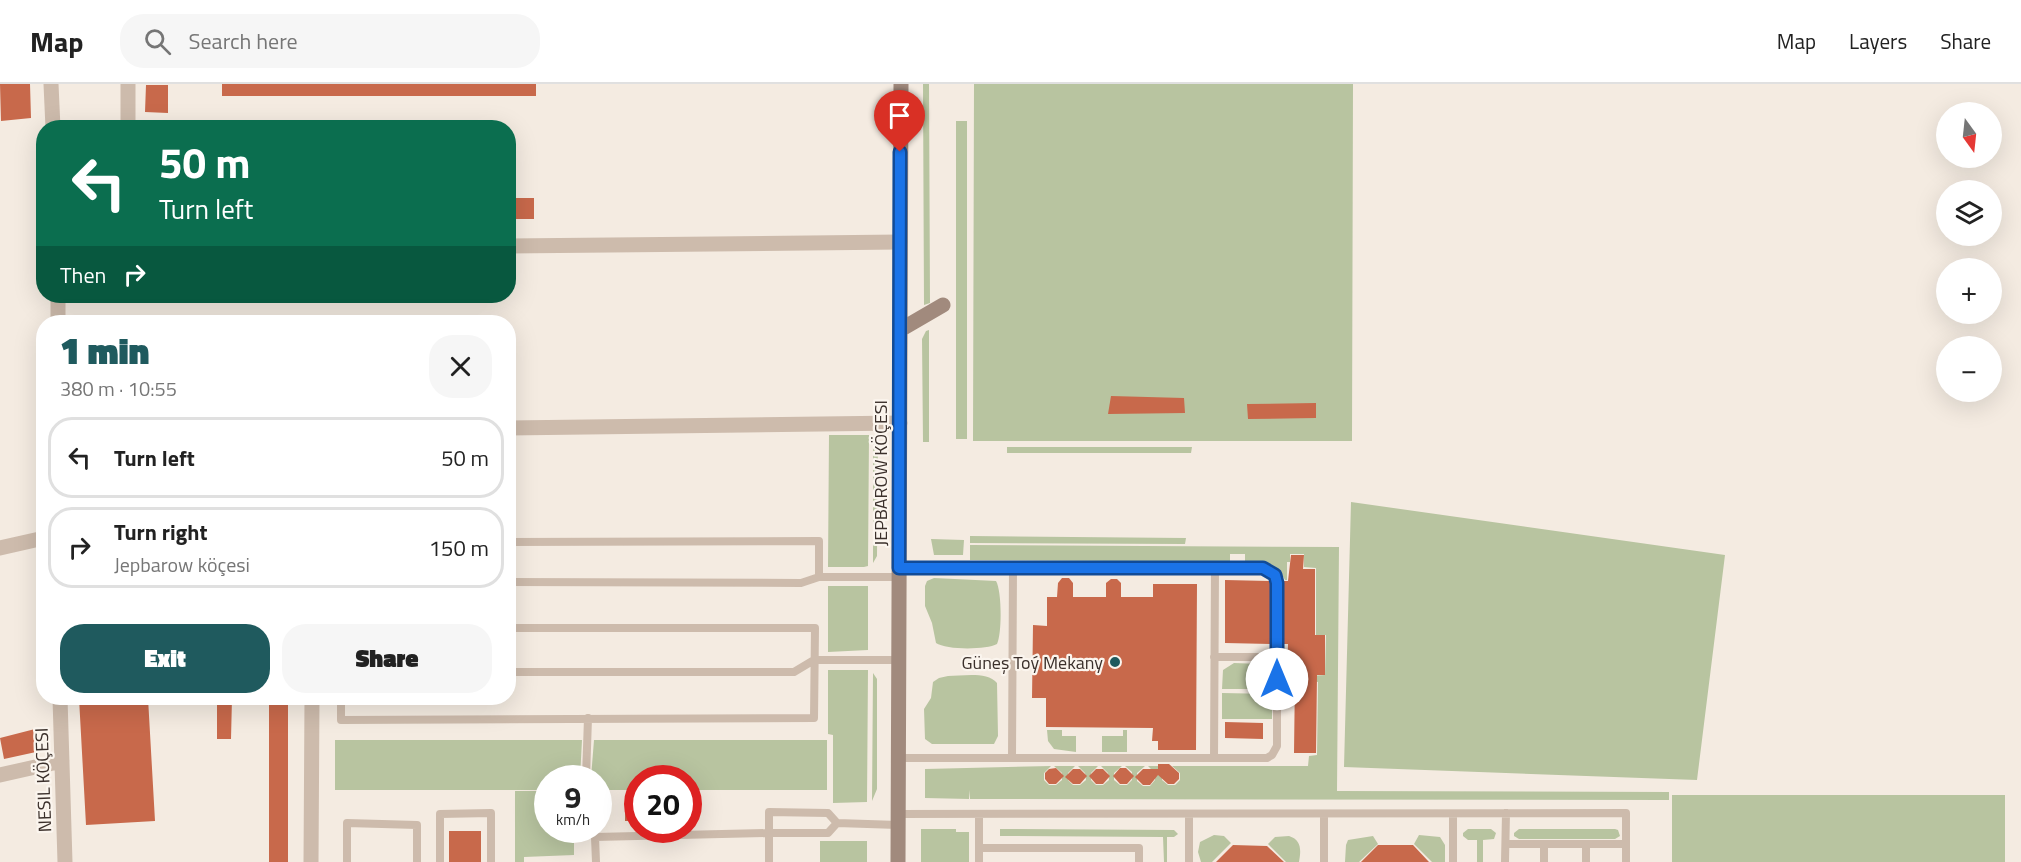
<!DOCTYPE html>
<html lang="en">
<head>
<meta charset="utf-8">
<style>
  :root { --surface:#fff; --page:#f6f6f6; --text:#222; --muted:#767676; --line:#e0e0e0; --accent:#1f5a5e }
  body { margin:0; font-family:"Titillium Web",sans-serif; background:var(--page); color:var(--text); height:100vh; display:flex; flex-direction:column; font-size:22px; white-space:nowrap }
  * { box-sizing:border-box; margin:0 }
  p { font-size:20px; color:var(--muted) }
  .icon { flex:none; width:33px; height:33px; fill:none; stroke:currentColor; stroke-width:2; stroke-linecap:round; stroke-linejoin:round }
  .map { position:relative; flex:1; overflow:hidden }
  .details { position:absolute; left:36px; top:231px; width:480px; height:390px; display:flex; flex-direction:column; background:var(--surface); border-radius:24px; box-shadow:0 6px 24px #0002 }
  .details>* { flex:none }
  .hud { position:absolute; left:36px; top:36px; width:480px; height:183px; border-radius:24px; box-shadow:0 6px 24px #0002; background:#0b6e4f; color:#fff; overflow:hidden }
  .needle { width:39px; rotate:165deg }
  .buttons { position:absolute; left:1936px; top:18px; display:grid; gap:12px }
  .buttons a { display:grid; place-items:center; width:66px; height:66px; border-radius:50%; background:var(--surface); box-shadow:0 6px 24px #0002; font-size:30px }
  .speed { position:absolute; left:534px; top:681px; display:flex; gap:12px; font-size:30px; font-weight:700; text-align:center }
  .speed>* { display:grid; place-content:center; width:78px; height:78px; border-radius:50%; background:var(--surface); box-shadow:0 6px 24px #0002; line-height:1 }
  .speed small { font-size:15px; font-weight:400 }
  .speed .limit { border:9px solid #d22; background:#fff; color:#111 }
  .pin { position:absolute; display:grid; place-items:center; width:51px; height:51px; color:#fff; margin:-62px -26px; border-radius:50% 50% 50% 0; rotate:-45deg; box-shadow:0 0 6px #0007 }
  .pin .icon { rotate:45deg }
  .me { position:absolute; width:66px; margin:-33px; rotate:0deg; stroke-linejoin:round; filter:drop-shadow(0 0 4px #0008) }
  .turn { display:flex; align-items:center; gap:21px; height:126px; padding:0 24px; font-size:27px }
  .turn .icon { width:78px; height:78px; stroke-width:2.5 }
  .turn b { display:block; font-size:42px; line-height:51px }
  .then { display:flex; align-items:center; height:57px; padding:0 24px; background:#0003; gap:12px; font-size:22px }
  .round { display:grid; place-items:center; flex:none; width:63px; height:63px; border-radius:24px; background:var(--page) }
  .headline { display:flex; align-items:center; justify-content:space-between; height:102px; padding:0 24px }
  h1 { font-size:36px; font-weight:800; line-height:45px; color:var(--accent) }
  .action { display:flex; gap:12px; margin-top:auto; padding:12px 24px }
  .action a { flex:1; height:69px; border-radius:24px; background:var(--accent); color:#fff; font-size:24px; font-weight:800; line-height:69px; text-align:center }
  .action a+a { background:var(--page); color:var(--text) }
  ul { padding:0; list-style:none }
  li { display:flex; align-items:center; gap:18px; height:81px; margin:0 12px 9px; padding:0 12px; border:3px solid var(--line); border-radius:24px }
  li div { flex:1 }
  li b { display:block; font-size:22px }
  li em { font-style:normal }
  header { display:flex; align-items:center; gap:36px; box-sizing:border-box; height:84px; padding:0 30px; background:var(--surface); border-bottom:2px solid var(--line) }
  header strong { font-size:28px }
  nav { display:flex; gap:33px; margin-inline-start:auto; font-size:21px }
  .search { width:420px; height:54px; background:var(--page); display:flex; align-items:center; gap:15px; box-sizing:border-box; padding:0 21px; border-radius:24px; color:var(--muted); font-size:22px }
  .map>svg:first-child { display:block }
</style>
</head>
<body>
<header>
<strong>Map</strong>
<div class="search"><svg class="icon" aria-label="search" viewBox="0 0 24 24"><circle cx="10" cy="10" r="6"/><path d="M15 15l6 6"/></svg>Search here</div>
<nav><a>Map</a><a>Layers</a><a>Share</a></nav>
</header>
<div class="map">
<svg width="2021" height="778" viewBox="0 0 2021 778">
  <rect width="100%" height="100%" fill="#f4ebe1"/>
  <path fill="#b8c4a0" d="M923,0H929L930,219L924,221Z
    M974,0H1353L1352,357H973Z
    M956,37H967V355H956Z
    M929,246V358H923L922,255L926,247Z
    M829,351H869L868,482L864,483H828Z
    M873,351L878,356L877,472L873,479Z
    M1007,363H1192L1191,369H1007Z
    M1351,418L1725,471L1697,696L1344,683Z
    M970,452L1186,454L1185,460L970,459Z
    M931,455L964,456L963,471H934Z
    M970,461L1339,463L1337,707L1669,708V716L970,715V706L969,715L925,714V685L1051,682L1044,689V696L1049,701H1056L1062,696V689L1054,682H1075L1068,689V696L1073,701H1080L1086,696L1085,689L1078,682H1098L1091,689V696L1096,701H1103L1109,696L1108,689L1101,682H1122L1114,689V696L1120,701H1127L1132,696V688L1125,682H1145L1137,689V697L1143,702H1150L1155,696V689L1148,682H1170L1162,689V696L1168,701H1175L1180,696V689L1172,682H1308L1309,672L1317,671L1318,598L1309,597V592L1325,591L1326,551H1316V484L1304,483V470H1290V478H1287V496H1285C1276,478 1263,478 1245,478V470H1230V478L970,476Z
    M934,494L996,497C1002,507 1002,550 997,560C986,566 946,566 936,559L932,539L925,522V502L927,497Z
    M828,502H868V566L828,568Z
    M1234,579L1261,580L1269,583L1272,590V605H1222L1223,586Z
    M828,586H868L867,718L833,719V651L828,650Z
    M873,589L877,595V705L872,717Z
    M948,592C962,592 987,587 997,599L998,652L994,660H932L925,655L924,625L931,614L933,598L939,594Z
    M1222,609L1272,610V635H1222Z
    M1047,646H1062V652H1076V668L1054,665L1048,657Z
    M1123,646H1127V668H1102V652H1123Z
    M335,656H582L580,694H548L547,706H335Z
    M594,656H827V706H689L688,694H638L637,706H599L598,694H591Z
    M515,707H547L548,746H574V771L524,773V778H515Z
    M1672,711H2005V778H1672Z
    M921,745H956V748H969V778H921Z
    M1000,745L1174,746L1178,750L1174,753H1167V778H1164L1163,753L1000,752Z
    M1468,745H1491L1496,749L1494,755L1483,756V778H1477V756H1468L1463,752V749Z
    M1519,745H1615L1618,746L1620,752L1615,755H1519L1514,752V749Z
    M1214,751L1224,752L1231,759L1212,778H1201L1198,768L1200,758Z
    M1419,751L1440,753L1445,761V778H1432L1414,760Z
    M1289,752C1302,756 1301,767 1299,778H1286L1268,760L1275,753Z
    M1373,752L1378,760L1359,778H1345L1346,761L1348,756Z
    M820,757H867V778H820Z"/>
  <path fill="#c8694b" d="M0,0H30L31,34L1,37Z
    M222,0H536V12H222Z
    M146,1H168V29L145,28Z
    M508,114H534V135H508Z
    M1111,312L1184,314L1185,329L1108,330Z
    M1316,319V334L1248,335L1247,320Z
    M1291,471H1304L1303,485H1315V551H1325V591H1317L1316,669H1294L1295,591H1287L1288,560H1283V497H1288Z
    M1062,494H1069L1073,499V513H1106V499L1111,495H1117L1121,499V513H1153V500H1197L1196,666H1158V657H1152L1153,644L1046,643V614H1032L1033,541L1047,542V513H1057L1058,499Z
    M1225,496L1269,497L1271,501V560L1225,559Z
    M79,614H148L155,737L86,741Z
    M217,614H232L231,655H217Z
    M269,614H288V778H269Z
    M1225,638L1263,639V655L1225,654Z
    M35,645L36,668L4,675L0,654Z
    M1158,680H1169L1179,689V695L1174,700H1168L1158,691L1150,701H1143L1135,693L1143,685H1158Z
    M1056,684L1064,692L1056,700H1049L1045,695V689L1049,685Z
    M1120,684H1126L1134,692L1127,700H1120L1113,692Z
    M1073,685H1080L1087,692L1080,700H1073L1065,693Z
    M1096,685H1103L1110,692L1103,700H1096L1089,692Z
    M625,711H638V737H625Z
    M449,747H481V778H449Z
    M1233,761L1267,762L1284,778H1216Z
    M1378,761H1413L1429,778H1361Z"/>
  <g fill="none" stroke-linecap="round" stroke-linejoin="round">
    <path stroke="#cdbbac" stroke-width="8" d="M508,458L819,457V493
      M508,498L801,499L819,493H899
      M1214,573H1277
      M508,588H794L814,576H899
      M341,614V636L814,634L815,544H508
      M1012,673L1013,484
      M898,674H1267L1272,671L1277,662V499L1270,486L1263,484H899
      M1214,674L1215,484
      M586,694L588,634
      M898,730L1626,729V778
      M1189,730V778
      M1324,730V778
      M1453,730V778
      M1506,760H1626
      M979,764H1139V778
      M347,778V739L417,741V778
      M440,778V730L491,729V778
      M596,778L595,753L769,749V728L828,729L837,739
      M769,778V749H828L837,739L898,741
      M979,778V731
      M1505,778L1506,729
      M1544,778V760
      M1586,778V760"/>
    <path stroke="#cdbbac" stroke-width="15" d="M51,0L53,44
      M128,44V0
      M508,162L900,158
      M58,238V212
      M508,344L900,339
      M0,464L44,454
      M60,614L65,778
      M0,691L62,677
      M311,778L312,614"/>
    <path stroke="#a18a7d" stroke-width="15" d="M900,246L943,221
      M898,778L901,0"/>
  </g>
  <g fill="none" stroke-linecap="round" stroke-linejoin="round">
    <defs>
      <path id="route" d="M900,68L899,484H1263L1275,491L1277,499V595"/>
    </defs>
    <use href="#route" stroke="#114b97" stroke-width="15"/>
    <use href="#route" stroke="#1a73e8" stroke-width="10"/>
  </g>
  <circle fill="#1f5a5e" stroke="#fbf5ee" stroke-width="2" cx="1115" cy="578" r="6"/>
  <g text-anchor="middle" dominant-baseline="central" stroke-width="4.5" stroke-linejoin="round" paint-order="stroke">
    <g font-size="18" fill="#3b302b" stroke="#fbf5ee">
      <text transform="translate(880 389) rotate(-90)">JEPBAROW KÖÇESI</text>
      <text transform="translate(43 696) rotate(-92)">NESIL KÖÇESI</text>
    </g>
    <g font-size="18" fill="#3b302b" stroke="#fbf5ee" text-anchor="end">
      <text x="1103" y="578">Güneş Toý Mekany</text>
    </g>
  </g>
</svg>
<div class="buttons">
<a><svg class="needle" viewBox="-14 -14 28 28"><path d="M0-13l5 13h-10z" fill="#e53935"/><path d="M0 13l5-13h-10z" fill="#767676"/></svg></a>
<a><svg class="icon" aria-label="layers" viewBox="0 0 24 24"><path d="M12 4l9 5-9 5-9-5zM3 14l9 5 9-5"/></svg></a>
<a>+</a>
<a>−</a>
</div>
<div class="speed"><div>9<small>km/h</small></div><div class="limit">20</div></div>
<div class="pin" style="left:900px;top:68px;background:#d93025"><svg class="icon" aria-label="arrive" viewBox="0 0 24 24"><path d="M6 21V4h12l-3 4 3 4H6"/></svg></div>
<svg class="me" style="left:1277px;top:595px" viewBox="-20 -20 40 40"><circle r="19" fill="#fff"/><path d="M0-13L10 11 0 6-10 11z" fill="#1a73e8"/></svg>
<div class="hud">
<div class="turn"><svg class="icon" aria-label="left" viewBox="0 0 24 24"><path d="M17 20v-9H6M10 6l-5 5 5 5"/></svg><div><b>50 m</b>Turn left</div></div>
<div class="then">Then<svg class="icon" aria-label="right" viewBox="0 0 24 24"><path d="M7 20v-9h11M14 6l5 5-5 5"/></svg></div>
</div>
<section class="details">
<div class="headline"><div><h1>1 min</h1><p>380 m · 10:55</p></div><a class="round"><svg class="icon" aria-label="close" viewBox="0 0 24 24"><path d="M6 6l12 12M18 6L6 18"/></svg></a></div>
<ul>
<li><svg class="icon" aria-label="left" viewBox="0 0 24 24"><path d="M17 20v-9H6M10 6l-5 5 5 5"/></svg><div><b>Turn left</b></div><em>50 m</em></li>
<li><svg class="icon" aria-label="right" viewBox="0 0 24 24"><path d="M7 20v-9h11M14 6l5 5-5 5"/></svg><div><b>Turn right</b><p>Jepbarow köçesi</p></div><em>150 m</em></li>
</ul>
<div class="action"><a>Exit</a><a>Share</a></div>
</section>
</div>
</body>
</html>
